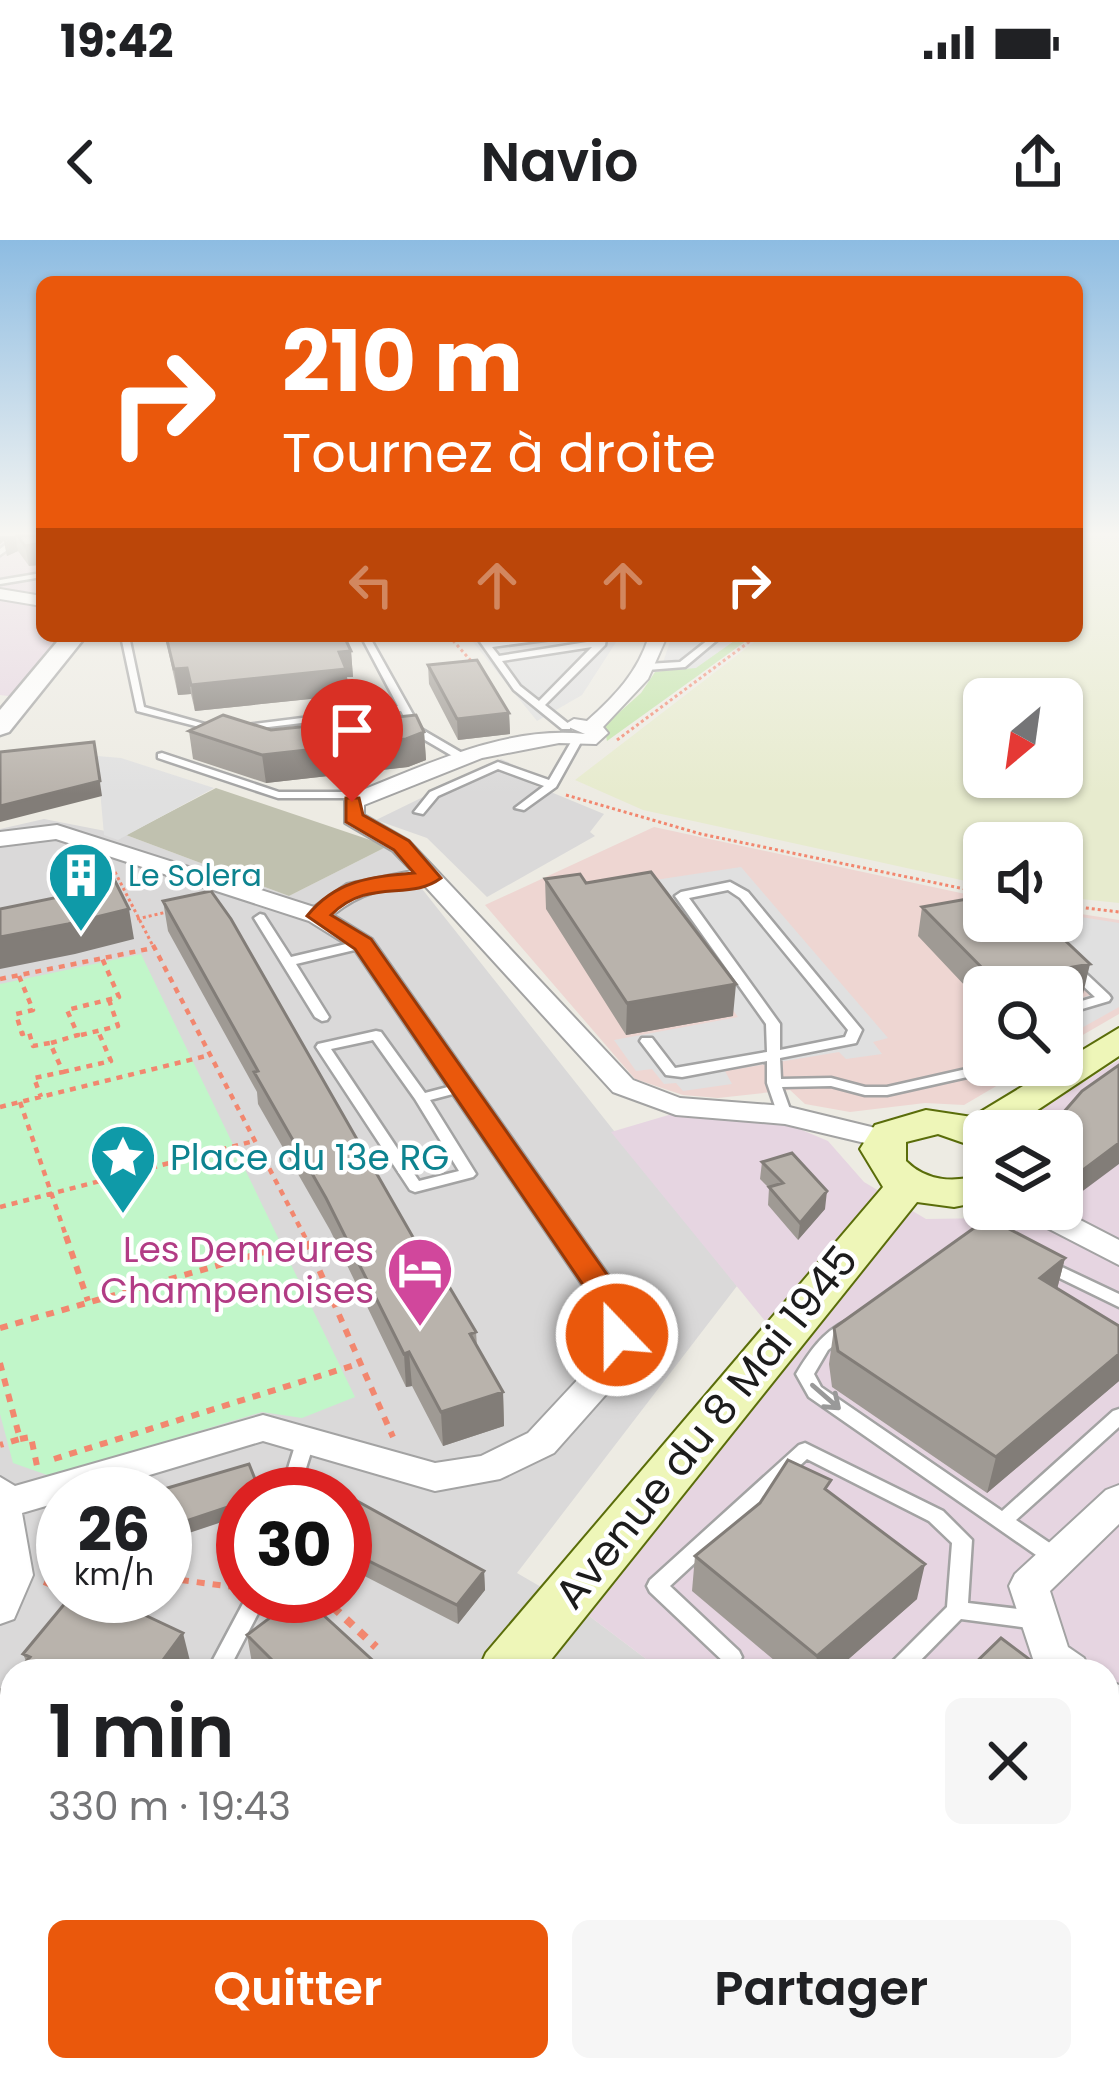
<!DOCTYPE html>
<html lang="fr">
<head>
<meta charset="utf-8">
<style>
  :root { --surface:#fff; --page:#f6f6f6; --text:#202124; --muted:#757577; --accent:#ea580c }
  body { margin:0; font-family:Poppins,sans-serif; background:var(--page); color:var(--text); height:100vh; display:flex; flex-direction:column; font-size:45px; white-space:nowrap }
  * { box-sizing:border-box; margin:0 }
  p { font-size:39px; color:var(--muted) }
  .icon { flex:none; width:66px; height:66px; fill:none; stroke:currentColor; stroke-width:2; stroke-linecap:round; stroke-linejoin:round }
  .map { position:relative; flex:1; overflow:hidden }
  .sheet { position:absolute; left:0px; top:1419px; width:1119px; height:423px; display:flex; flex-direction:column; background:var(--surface); border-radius:36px 36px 0 0; box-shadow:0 3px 9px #0004 }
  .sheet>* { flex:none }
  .guide { position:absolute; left:36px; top:36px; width:1047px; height:366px; border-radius:18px; box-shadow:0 3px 9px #0004; background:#ea580c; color:#fff; overflow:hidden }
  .needle { width:78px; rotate:209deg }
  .buttons { position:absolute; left:963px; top:438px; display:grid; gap:24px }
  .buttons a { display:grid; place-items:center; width:120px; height:120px; border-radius:18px; background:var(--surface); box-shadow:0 3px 9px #0004; font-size:60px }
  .speed { position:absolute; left:36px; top:1227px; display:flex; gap:24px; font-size:60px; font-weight:700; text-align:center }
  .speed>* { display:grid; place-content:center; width:156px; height:156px; border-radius:50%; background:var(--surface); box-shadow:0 3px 9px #0004; line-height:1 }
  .speed small { font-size:30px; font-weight:400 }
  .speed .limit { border:18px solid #d22; background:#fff; color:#111 }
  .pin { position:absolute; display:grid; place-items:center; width:102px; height:102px; color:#fff; margin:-123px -51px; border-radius:50% 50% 50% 0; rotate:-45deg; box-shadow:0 0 12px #0007 }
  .pin .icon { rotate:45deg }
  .me { position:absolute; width:132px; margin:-66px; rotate:338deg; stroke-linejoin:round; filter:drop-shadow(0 0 9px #0008) }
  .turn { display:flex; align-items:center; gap:42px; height:252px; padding:0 48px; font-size:54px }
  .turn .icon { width:156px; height:156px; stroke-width:2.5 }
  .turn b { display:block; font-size:84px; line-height:102px }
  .lanes { display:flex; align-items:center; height:114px; padding:0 48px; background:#0003; justify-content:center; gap:60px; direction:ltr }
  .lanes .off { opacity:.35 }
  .round { display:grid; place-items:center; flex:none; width:126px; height:126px; border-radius:18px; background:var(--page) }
  .head { display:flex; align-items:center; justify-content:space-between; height:204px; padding:0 48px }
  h1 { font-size:72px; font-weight:600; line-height:90px }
  .action { display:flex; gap:24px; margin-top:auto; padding:24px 48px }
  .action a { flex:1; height:138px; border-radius:18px; background:var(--accent); color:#fff; font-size:48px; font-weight:600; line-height:138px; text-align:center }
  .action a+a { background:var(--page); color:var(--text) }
  .status { display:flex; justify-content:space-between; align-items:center; height:84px; padding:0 60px; background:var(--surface); direction:ltr }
  .status svg { height:33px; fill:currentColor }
  header { display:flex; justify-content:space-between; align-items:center; height:156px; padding:0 48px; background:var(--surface); font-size:54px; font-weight:600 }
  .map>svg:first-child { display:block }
</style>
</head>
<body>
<div class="status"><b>19:42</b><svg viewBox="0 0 49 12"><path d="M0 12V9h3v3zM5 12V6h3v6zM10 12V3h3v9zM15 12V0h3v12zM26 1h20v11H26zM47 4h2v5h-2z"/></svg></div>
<header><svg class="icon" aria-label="back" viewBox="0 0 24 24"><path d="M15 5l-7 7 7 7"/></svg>Navio<svg class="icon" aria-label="share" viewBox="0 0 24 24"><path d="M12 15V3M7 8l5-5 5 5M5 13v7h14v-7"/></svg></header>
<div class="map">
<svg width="1119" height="1841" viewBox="0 0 1119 1841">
  <rect width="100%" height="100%" fill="#edebe3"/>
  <path fill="#dad9d9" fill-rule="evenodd" d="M501,519L539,536L529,543L604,574L590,592L595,596L487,657L427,598L376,580Z
    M44,579L126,595L289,656L388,606L737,1046L517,1333L584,1372L662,1431H12V1830H1107V1770L1119,1779V1841H0V589ZM63,1254H165V1356H63ZM243,1254H345V1356H243Z"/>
  <path fill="#eed6d2" d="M654,587L984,658V681H1062V671L1119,680V774L1062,807V747H984V825H1032L964,865L925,863L850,872L805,864L790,850L718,858L683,855L635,839L485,665Z"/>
  <path fill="#e6d5e1" d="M0,296H42V396H63L16,457L0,455Z
    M1119,820V1779L1107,1770V1431H662L584,1372L792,1114L611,892L672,874L790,885L828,901L864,942L926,979L991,978L1018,984L1029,969H1062V891H1020L1025,878Z"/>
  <path fill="#c0c1af" d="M216,548L388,606L289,656L126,595Z"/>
  <path fill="#e7ebce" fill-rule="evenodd" d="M1077,296H1119V663L1062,657V603H984V645L643,570L575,540L762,396H1077ZM984,459H1062V537H984Z"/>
  <path fill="#c3e5aa" d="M741,396H753L607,501L604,486L641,453L655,432L696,427Z"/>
  <path fill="#c1f6c9" d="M141,714L355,1157L302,1178L262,1172L50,1236L13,1223L0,1174V744Z"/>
  <path fill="#e0e0e0" d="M468,396H620L582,455L537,481Z
    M672,396H741L696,428L660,431Z
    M97,516L121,518L214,548L118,600L104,595Z
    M741,627L888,798L873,802L882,814L846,819L839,812L725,831L732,844L683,851L676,843L664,844L652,829L636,831L614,800L738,777L644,650L655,640Z
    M1062,674L1119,683V767L1062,799V763L1091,755L1052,717L999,681H1062Z"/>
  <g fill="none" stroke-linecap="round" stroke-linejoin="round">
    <defs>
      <path id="service" d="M17,296H27L0,315V309Z
        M42,333V337L0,344V340Z
        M121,396H129L144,467L219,488V492L137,471Z
        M361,396H369L421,489L469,517V521H461L413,493L401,471L235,491V487L239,486L398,466Z
        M476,396H484L489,402L532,396H556L552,399L492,407L499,416L606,399L605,405L545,465L570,485V489H562L514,450ZM592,407L539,461L520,446L502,421Z
        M713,396H722L685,427L647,430L642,427L647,424L680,422Z
        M576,499L581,502L556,547L524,570L515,568L544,546L498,529L438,556L423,574L414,572L430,552L498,522L549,540L571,502Z
        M162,513L279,552H369L374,555L369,558H278L158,518V514Z
        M730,642L748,652L862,790L856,803L780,818L781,839L831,838L865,847H887L984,825H1010L1003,829L887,855H865L831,846L782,847L792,875L785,879L778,875L767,843V821L682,837L666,835L640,801L642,798H652L675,828L767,812L766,784L675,656L681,652ZM728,650L740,658L848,790L845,797L780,810V784L689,658Z
        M260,674L264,675L291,717L363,700L369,704L367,707L296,724L329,777L327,780L322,781L315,777L254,678Z
        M1072,724L1077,725L1109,755L1111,758L1109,761L1062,775V767L1095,757L1067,731L1066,728Z
        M376,791L381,792L425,853L463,843L470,847L468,850L430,860L476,934L473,937L415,952L410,950L316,807L318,804ZM373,800L415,859L459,931L419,941L331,809Z
        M1047,1020L1119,1054V1067L1041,1029L1039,1025L1041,1021Z
        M846,1081L852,1083L854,1087L852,1091L828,1110L814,1134L821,1147L1002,1271L1113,1171L1119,1169V1187L1016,1280L1063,1312L1066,1318L1063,1324L1056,1326L1049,1324L809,1157L796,1134C810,1111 822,1093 846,1081Z
        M307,1189L313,1191L316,1196L298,1254H280L298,1196L301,1191Z
        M805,1203L943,1271L972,1300L968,1363L1036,1371L1043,1374L1046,1380L1043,1386L1036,1389L961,1379L910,1431H886L889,1425L947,1367L952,1303L929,1281L807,1219L670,1346L739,1411L742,1417L739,1423L732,1426L725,1423L650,1352L647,1346L650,1340L799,1205Z
        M247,1356H267L228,1431H207Z
        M0,1653L12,1659V1675L4,1679L0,1677Z"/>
      <path id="minor" d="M0,349L42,356V366L0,359Z
        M649,396H667L648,439L603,487L608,493L596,504L559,503L482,518L364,565V575L409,601L633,840L680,858L785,866L896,893L901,899L886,908L785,884L676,875L613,852L424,645C389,646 361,652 333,675L372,699L626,1060L634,1095L609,1151L554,1213L500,1239L435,1251L263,1201L86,1254H63V1261L22,1273L33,1335L14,1379L0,1384V1237L15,1246L263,1175L435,1223L481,1216L528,1193L582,1135L600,1095L593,1061L354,709L309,681L56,599L0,606V592L57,585L314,667L347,644L412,631L393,611L345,583V557C420,528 503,485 585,494L564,485L574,479L587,481C615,456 638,432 649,396Z
        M1019,969H1059L1119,1000V1025L1024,976Z
        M1119,1245V1284L1050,1351L1068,1407L1084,1418L1090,1431H1037L1009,1346L1015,1334L1106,1250Z
        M1107,1440L1119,1445V1486L1107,1481Z"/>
      <path id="tertiary" d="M62,396H86L9,492L0,495V470Z"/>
      <path id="secondary" d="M1119,788V816L1006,891H984V910L938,894L906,902V921C928,943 955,942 984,935V961L954,967L917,962L542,1431H478L486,1413L883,947L860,909L875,885L926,870L972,877Z
        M12,1791V1830H47L42,1841H0V1796Z"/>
    </defs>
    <use href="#service" stroke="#a3a3a3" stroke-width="5"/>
    <use href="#minor" stroke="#a3a3a3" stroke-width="4"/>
    <use href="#tertiary" stroke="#a3a3a3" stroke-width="5"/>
    <use href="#secondary" stroke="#5a6d0a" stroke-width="4"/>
    <path stroke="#f2876f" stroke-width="3" stroke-dasharray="3 3" stroke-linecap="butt" d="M449,396L472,422
      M617,500L757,396
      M566,555L701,594L984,653
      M115,632L154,708
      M1062,665L1119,672
      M137,679L167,672"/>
    <path stroke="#f2876f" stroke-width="4.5" stroke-dasharray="6 6" stroke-linecap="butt" d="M153,705L306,999
      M19,736L33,770L16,774L22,794L29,792L33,806L50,803L63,832L34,838L41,857
      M0,739L153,708
      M81,795L118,786L109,760
      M51,803L78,795L67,770L119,757L102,718
      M63,832L111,821L98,791
      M20,862L67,999
      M0,867L210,815
      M0,967L254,901"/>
    <path stroke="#f2876f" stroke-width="6" stroke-dasharray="8 8" stroke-linecap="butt" d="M66,996L88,1061
      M0,1088L306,1000L393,1197
      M0,1123L20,1199L0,1205
      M20,1199L31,1197L37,1226
      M54,1219L358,1124
      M44,1312L51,1278
      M165,1338L242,1348
      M44,1342L63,1350
      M288,1356L328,1363L336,1370"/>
    <path stroke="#f2876f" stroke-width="8" stroke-dasharray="9 9" stroke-linecap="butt" d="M333,1367L376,1407"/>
    <use href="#service" fill="#fff" fill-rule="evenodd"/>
    <use href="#minor" fill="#fff" fill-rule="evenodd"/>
    <use href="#tertiary" fill="#fff" fill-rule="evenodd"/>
    <use href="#secondary" fill="#eef6b8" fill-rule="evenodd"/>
  </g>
  <path fill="#9f9a94" d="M0,296H42L29,326L18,311L7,316L4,301L0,304Z
    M165,396H344L351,411L353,437H347L349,455L195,471L191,454L178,455Z
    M428,425L509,473L510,494L458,500L429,444Z
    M271,490L424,492L426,520L408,527L266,543L193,519L189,491Z
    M545,639L586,643L733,776L626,795L546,669Z
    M163,661L422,1013L476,1092L477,1106L503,1152L504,1186L443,1206L412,1146L406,1147L330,990L258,864L257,852L168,691Z
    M922,667L1083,754L1062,747H984V766L918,696Z
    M1119,825L1076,956L1062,939V891H1059L1063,873Z
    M762,922L825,969L798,1000L768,965L769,948L760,939Z
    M1065,1018L1057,1049L1119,1086V1141L987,1253L832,1147L829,1124L834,1088Z
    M829,1252L917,1359L835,1431H787L692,1351L695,1316Z
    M345,1259L484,1331L485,1350L458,1384L345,1326Z
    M315,1378L380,1431H260L252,1423L247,1395Z
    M23,1414L190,1421L182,1431H18L26,1421Z
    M837,1830H1099L1110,1841H846Z"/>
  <path fill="#827d78" d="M0,296H15L18,311L7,316L4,301L0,304Z
    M42,303V325L29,326L25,306Z
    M351,411L353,437H347L349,455L195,471L191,445Z
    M187,428L191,454L178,455L174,429Z
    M509,473L510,494L458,500L457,479Z
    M424,492L426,520L408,527L266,543L262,515Z
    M94,502L102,556L0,582V566Z
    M129,669L134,699L75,714L0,729V697Z
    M1090,724L1083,754L1062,758V747H993L995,741Z
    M736,744L733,776L626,795L627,763Z
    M1119,903V924L1076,956L1083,930Z
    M827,951L825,969L798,1000L800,983Z
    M1065,1018L1056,1053L1040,1038Z
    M409,1112L412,1146L406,1147L404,1114Z
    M1119,1114V1141L987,1253L996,1217Z
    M503,1152L504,1186L443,1206L441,1172Z
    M243,1262V1275L165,1301V1288Z
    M925,1324L917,1359L835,1431H815L817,1416Z
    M484,1331L485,1350L458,1384L457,1365Z
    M183,1393L190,1421L182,1431H155Z
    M95,1421L98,1431H87Z
    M12,1536V1576L0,1592V1552Z"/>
  <path fill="#b9b3ac" stroke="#827d78" stroke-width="3" d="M18,296H42V303L25,306Z
    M166,396H344L351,411L339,412L346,429L191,445L187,428L174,429Z
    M477,420L509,473L457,479L428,425Z
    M223,475L271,490L416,475L424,492L406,499L262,515L189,491Z
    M94,502L100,541L0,566V512Z
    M108,627L129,669L68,684L0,697V669L59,657L51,639Z
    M651,632L736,744L627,763L545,639L580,634L586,643Z
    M211,651L231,679L422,1013L428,1011L476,1092L470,1094L503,1152L441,1172L409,1112L404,1114L326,958L254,832L258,831L163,661Z
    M984,656V681H1030L1042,692L1054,690L1090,724L995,741L922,667Z
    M1119,825V903L1083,930L1067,911L1062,891H1060L1063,873L1082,851Z
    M792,913L827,951L800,983L769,947L783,943L762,922Z
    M988,978L1065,1018L1040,1038L1119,1086V1114L996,1217L838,1111L834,1088Z
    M788,1220L831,1240L825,1249L925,1324L817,1416L695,1316L760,1263Z
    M249,1224L261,1254H243V1262L165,1288V1254H147Z
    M348,1256L484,1331L457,1365L345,1309V1259Z
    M71,1356H104L183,1393L155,1431H119L95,1421L87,1431H18L30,1417L23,1414Z
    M295,1359L315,1378L321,1373L380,1427L374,1431H275L280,1428L247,1395Z
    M1001,1398L1045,1431H967Z
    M12,1437V1536L0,1552V1451Z
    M744,1830H792L802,1841H732Z
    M863,1830H1099L1110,1841H872Z"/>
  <defs><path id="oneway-shaft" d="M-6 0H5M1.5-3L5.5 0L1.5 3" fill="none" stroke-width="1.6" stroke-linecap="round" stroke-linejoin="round" transform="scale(3)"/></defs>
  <use stroke="#999" href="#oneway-shaft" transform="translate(826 1157) rotate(41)"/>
  <linearGradient id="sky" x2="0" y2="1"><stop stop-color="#8dbce2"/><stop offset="0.53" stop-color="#f7f6f2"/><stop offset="1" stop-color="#f7f6f2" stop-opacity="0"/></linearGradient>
  <rect width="1119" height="554" fill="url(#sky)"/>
  <path fill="#ea580c" stroke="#983908" stroke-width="3" d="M346,558H359L363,575L409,601L441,638C409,662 369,637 331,675L371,699L620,1053L633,1095L628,1102H606L594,1061L355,709L307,676C336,640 370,637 414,633L394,610L346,582Z"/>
  <defs>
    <symbol id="building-pin" viewBox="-11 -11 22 30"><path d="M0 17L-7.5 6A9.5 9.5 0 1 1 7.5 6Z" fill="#0f9aa8" stroke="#fff"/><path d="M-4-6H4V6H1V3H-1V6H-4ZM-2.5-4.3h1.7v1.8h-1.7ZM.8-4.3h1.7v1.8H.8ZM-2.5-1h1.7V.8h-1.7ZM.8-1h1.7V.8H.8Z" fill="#fff"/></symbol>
    <symbol id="sight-pin" viewBox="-11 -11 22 30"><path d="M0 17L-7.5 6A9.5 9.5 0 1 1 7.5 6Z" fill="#0f9aa8" stroke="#fff"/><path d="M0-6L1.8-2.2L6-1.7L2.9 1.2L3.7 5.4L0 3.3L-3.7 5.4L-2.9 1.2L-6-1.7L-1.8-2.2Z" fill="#fff"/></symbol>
    <symbol id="hotel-pin" viewBox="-11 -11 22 30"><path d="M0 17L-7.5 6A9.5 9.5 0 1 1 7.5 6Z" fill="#d1479c" stroke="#fff"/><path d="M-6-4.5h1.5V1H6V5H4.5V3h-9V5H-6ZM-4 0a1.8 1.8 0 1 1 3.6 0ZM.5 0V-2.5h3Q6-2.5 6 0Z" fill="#fff"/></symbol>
  </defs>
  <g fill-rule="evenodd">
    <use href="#building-pin" x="43" y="597" width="76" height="104"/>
    <use href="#sight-pin" x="85" y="879" width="76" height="104"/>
    <use href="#hotel-pin" x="382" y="992" width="76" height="104"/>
  </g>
  <g text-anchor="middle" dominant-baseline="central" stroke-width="9" stroke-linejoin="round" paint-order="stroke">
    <g font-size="30" fill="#0d838f" stroke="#fff" text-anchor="start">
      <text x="128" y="635">Le Solera</text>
    </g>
    <g font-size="36" fill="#0d838f" stroke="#fff" text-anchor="start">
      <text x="170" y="917">Place du 13e RG</text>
    </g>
    <g font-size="36" fill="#b23c85" stroke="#fff" text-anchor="end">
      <text x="374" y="1009">Les Demeures<tspan x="374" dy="41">Champenoises</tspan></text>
    </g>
    <g font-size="42" fill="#1c1c1c" stroke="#fff">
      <text transform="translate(706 1187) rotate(-51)">Avenue du 8 Mai 1945</text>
    </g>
  </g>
</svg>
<div class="buttons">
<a><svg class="needle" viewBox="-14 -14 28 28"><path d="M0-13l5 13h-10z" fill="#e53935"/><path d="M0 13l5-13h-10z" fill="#757577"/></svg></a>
<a><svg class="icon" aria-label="sound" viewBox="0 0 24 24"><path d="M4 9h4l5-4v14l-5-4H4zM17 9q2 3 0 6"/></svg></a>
<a><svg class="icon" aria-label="search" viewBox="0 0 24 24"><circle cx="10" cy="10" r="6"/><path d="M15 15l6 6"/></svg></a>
<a><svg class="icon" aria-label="layers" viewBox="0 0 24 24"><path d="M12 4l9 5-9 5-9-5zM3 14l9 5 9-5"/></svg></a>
</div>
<div class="speed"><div>26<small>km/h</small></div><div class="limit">30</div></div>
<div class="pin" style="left:352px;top:562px;background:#d93025"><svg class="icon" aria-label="arrive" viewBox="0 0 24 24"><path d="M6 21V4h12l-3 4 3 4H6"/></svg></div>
<svg class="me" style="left:617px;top:1095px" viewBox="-20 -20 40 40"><circle r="17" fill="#ea580c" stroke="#fff" stroke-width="3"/><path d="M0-11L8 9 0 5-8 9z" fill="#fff"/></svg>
<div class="guide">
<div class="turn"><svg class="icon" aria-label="right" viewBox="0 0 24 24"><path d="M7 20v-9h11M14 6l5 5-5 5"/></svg><div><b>210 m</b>Tournez à droite</div></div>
<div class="lanes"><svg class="icon off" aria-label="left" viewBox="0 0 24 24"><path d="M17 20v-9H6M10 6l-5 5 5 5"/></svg><svg class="icon off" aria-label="ahead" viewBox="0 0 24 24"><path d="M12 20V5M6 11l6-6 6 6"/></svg><svg class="icon off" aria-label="ahead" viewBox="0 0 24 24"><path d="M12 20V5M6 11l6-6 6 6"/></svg><svg class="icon" aria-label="right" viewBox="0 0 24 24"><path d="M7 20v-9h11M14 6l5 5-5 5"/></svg></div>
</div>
<section class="sheet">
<div class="head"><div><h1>1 min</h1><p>330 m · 19:43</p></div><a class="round"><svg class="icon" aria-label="close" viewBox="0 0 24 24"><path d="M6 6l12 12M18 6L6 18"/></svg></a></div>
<div class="action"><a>Quitter</a><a>Partager</a></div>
</section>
</div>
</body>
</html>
